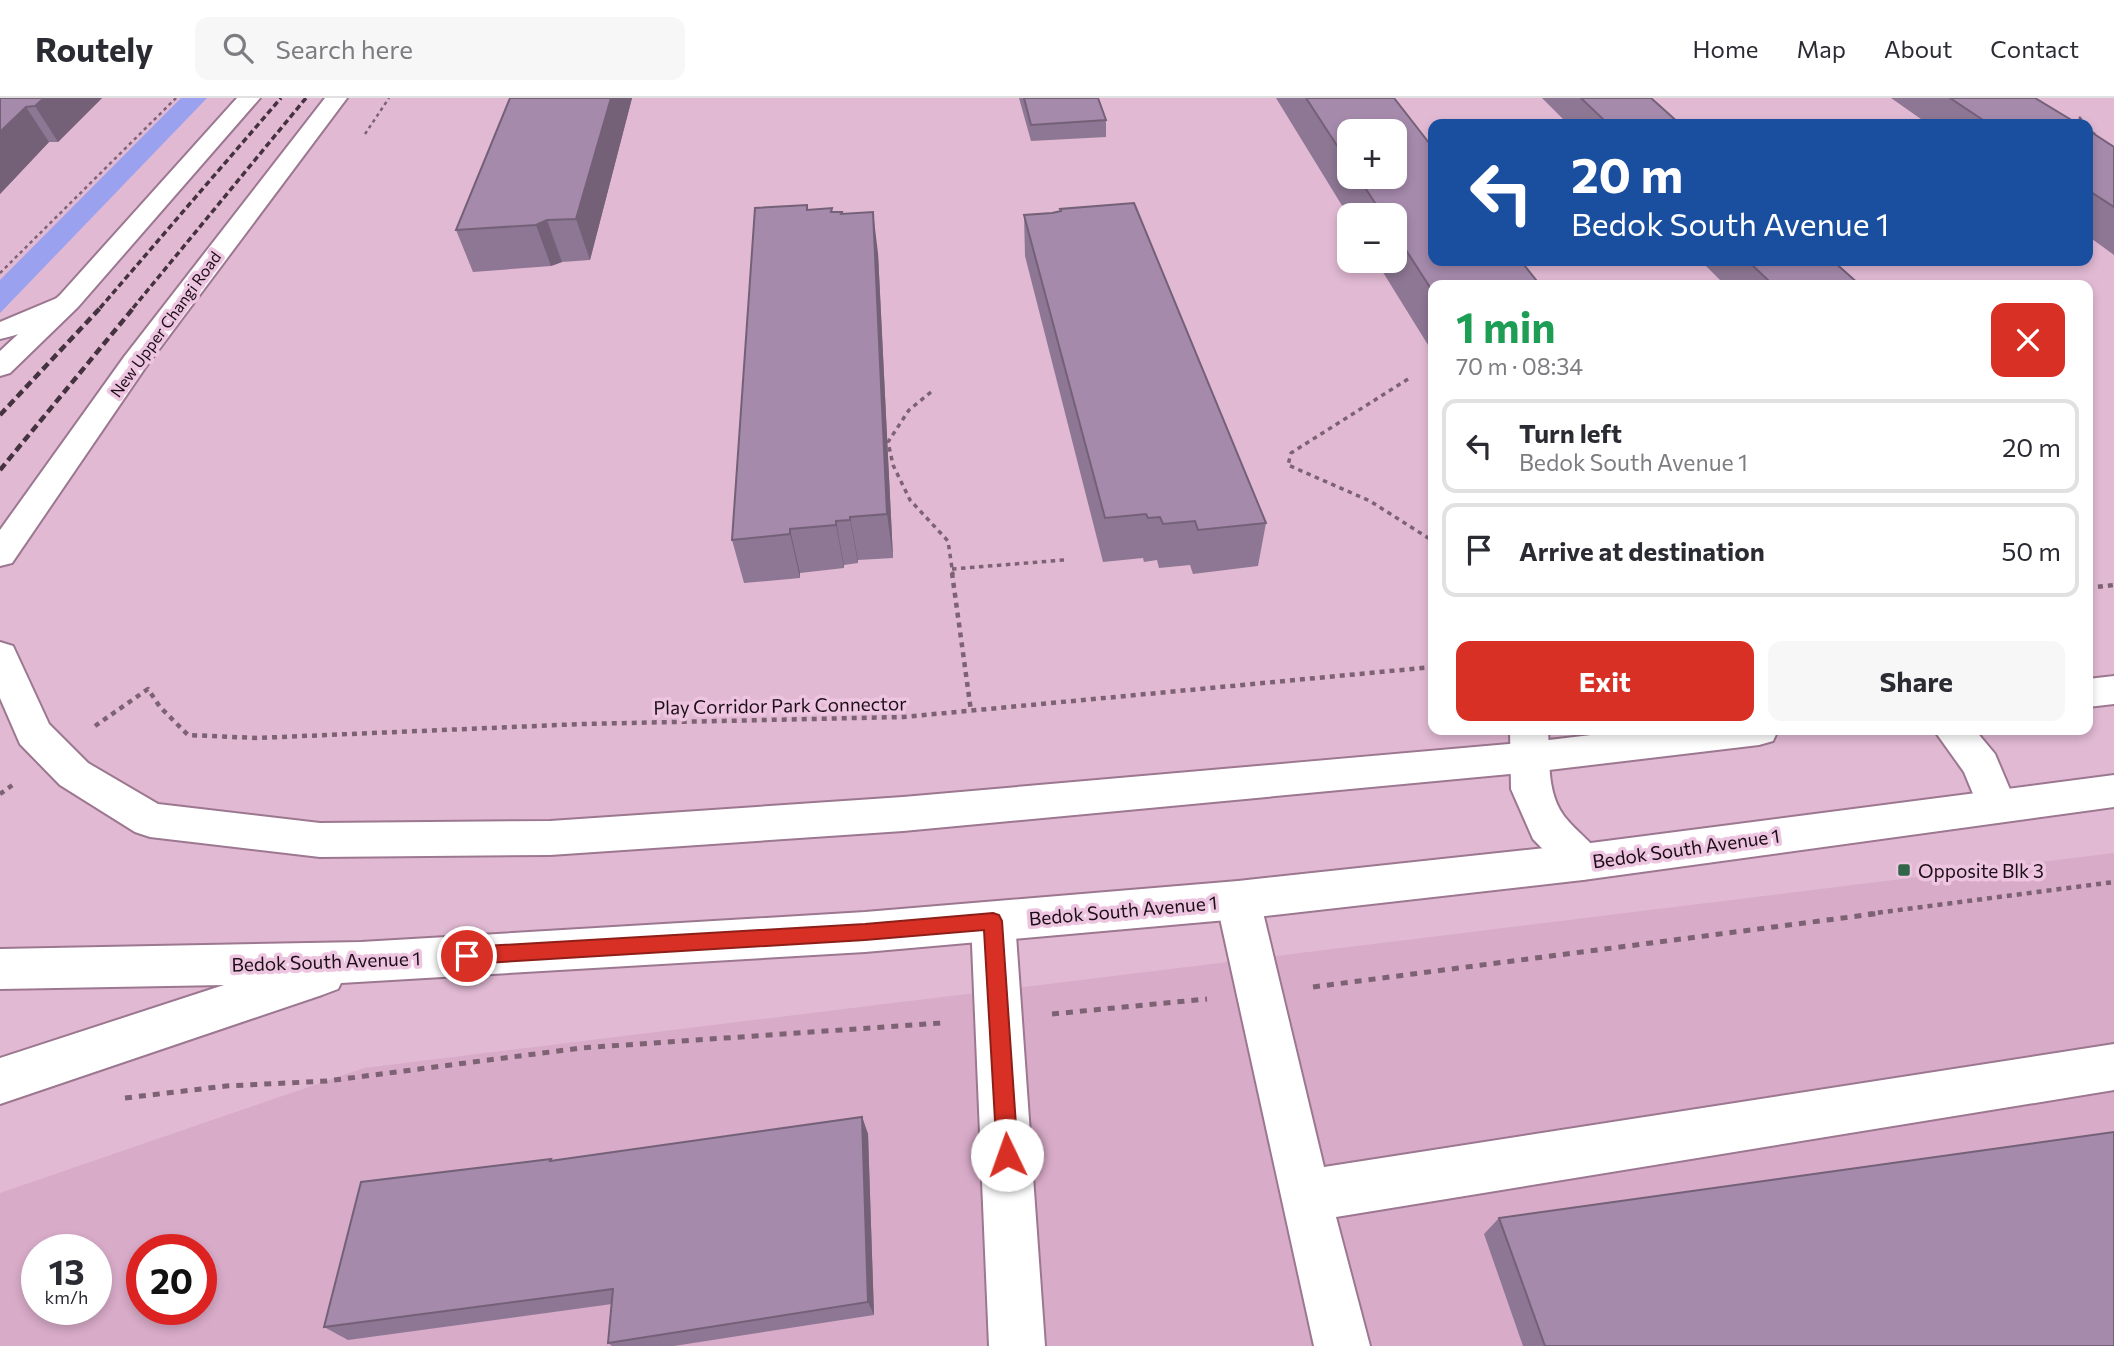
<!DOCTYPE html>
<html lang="en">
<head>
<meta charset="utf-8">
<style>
  :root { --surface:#fff; --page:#f7f7f7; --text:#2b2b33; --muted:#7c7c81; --line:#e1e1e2; --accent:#d93025 }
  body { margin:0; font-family:Commissioner,sans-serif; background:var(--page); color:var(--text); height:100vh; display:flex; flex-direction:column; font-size:26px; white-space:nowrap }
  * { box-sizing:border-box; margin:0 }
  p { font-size:23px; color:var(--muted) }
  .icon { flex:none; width:38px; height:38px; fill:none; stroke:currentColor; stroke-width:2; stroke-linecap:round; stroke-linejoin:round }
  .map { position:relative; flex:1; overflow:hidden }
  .panel { position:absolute; left:1428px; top:182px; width:665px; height:455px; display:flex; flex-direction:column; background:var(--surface); border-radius:14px; box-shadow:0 4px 10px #0003 }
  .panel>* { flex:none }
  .hud { position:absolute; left:1428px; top:21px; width:665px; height:147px; border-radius:14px; box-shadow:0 4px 10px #0003; background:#1a4fa0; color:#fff; overflow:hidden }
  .controls { position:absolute; left:1337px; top:21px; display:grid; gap:14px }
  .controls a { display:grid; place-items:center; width:70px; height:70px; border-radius:14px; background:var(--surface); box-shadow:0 4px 10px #0003; font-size:35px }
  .speed { position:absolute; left:21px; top:1136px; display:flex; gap:14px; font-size:35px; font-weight:700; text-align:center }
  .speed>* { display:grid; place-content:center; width:91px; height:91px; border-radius:50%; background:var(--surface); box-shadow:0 4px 10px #0003; line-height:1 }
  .speed small { font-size:18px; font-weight:400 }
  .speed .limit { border:10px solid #d22; background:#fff; color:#111 }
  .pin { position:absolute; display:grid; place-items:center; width:60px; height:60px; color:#fff; margin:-30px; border:4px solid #fff; border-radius:50%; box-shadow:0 2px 7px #0007 }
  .me { position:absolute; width:77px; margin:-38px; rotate:357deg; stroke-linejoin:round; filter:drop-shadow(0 0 5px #0008) }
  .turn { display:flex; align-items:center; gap:24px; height:147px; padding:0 28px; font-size:32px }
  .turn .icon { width:91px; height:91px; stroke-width:2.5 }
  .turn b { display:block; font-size:49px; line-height:60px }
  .round { display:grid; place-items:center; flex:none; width:74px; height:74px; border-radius:14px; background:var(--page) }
  .headline { display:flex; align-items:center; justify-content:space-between; height:119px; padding:0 28px }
  h1 { font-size:42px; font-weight:700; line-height:52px; color:#1e9e55 }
  .action { display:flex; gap:14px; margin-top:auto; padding:14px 28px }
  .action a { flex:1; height:80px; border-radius:14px; background:var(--accent); color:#fff; font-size:28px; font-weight:700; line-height:80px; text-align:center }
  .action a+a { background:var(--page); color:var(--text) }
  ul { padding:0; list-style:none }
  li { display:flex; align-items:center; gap:21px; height:94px; margin:0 14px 10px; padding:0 14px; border:4px solid var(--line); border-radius:14px }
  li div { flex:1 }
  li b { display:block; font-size:26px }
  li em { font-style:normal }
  header { display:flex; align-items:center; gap:42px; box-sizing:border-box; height:98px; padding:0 35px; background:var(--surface); border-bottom:2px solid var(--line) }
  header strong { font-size:33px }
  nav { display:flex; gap:38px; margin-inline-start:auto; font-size:24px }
  .search { width:490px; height:63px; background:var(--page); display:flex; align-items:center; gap:18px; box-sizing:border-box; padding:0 24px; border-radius:14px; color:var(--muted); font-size:26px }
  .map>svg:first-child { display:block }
</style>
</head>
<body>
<header>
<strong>Routely</strong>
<div class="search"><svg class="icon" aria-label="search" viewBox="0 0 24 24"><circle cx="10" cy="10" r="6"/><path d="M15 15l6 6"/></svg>Search here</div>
<nav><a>Home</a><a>Map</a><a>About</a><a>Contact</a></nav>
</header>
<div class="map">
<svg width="2114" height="1248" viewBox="0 0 2114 1248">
  <rect width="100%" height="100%" fill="#e1b9d3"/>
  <path fill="#d8abc8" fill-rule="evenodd" d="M2114,755V1248H0V1095L364,970ZM37,1152H96V1211H37ZM142,1152H201V1211H142Z"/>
  <path fill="#9aa1ef" d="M181,0H207L0,215V182Z"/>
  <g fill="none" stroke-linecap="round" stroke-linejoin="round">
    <defs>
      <path id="minor" d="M69,195L78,197L82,203C70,221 22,236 0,241V224Z
        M1510,632H1548C1550,660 1546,694 1564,718C1577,735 1595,745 1604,764L1598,777L1583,782L1568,777L1533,741L1511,691Z
        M1934,632H1975L1995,656L2017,708L2011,720L1997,725L1983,720L1964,674Z
        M1238,783L1253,789L1260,802L1324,1069L2114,946V992L1336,1119L1370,1248H1314L1216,802L1223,789Z
        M993,804L1009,809L1015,823L1045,1248H989L971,823L977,809Z"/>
      <path id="major" d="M237,0H260L78,209L10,275L0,278V253L60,197Z
        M325,0H347L145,270L12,465L0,468V432L124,259Z
        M0,544L13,548L49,626L88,665L158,706L320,725L550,723L903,699L1532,644L1633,632H1778L1773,643L1759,647L1532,674L903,733L550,757L320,759L150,739L135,734L60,687L20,646L0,600Z
        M2114,578V606L2088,609V581Z
        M2114,677V709L1583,782L1238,821L865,854L341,885L338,891L322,897L0,1006V960L224,887L0,891V851L361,844L865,814L1238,783L1583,746Z"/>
    </defs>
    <use href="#minor" stroke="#9c7790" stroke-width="4"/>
    <use href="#major" stroke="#9c7790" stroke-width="4"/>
    <path stroke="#7d6274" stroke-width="2.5" stroke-dasharray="3.5 3.5" stroke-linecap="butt" d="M2079,19L2086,26
      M2088,29L2099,41
      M365,36L389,0
      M0,175L176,0"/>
    <path stroke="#7d6274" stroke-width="3.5" stroke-dasharray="4.5 4.5" stroke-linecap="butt" d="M1408,281L1291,355L1288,367L1370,403L1433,443
      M931,294L909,312L888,344L893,367L910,402L948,443L953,477
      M952,471L1064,462"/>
    <path stroke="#7d6274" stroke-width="4.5" stroke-dasharray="5 5" stroke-linecap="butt" d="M952,475L971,613
      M2088,490L2114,487
      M95,628L148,591L160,609L188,637L257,640L582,626L903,619L1433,569
      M0,696L14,686
      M1868,816L2114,784"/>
    <path stroke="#7d6274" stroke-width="5" stroke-dasharray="7 7" stroke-linecap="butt" d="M1313,889L1881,815
      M1052,916L1207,901
      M125,1000L226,988L327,983L581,950L942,925"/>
    <use href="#minor" fill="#fff" fill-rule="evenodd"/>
    <use href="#major" fill="#fff" fill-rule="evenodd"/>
    <path stroke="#45323f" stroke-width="3.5" stroke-dasharray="6 3.5" stroke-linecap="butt" d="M100,210L281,0
      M133,210L306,0"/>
    <path stroke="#45323f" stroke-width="4.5" stroke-dasharray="8 4.5" stroke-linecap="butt" d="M0,317L102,208
      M0,372L135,208"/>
  </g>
  <path fill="#8e7794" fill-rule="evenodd" d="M0,0H102L58,44H49L0,96Z
    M510,0H632L590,162L562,164L551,168L473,174L456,132Z
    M1019,0H1098L1106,22V39L1031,43Z
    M1276,0H1394L1433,187V255L1376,163H1395V117H1349V119ZM1349,33L1395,79H1349Z
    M1542,0H1651L1680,26H1568Z
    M1891,0H2035L2078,26H1928Z
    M2088,32L2114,49V157L2088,138Z
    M807,107L808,112L842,116L878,155L893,460L858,462V465L844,467V470L800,475V480L744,485L732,442Z
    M1024,117L1266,425L1258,468L1193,476L1190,467L1159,470L1157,462L1144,464L1143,460L1103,464L1025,158Z
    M1701,163H1833L1860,187H1725Z
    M862,1019L868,1036L874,1217L674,1248H612L608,1245L612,1206L348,1242L324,1229L551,1061L553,1063Z
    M1499,1120L2114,1248H1523L1484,1136Z"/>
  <path fill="#746178" d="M44,0H102L58,44L35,8Z
    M611,0H632L590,162L576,121Z
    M26,9L49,44L0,96V34Z
    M873,114L878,155L893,460L887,416Z
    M547,122L562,164L551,168L536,127Z
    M850,419L858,462V465L850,422Z
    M836,423L844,467V470L836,427Z
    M790,431L800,475V480L790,436Z
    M862,1019L868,1036L874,1217L868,1204Z"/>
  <path fill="#a58aac" stroke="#746178" stroke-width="2" d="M0,0H44L35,8L26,9L0,34Z
    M510,0H611L576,121L547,122L536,127L456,132Z
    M1024,0H1098L1106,22L1031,27Z
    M1306,0H1394L1433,50V163H1521L1540,187H1433V194L1395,135V117H1383L1358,79H1395V33H1349V66Z
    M1581,0H1651L1680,26H1608Z
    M1950,0H2035L2078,26H1989Z
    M2088,32L2114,49V109L2088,92Z
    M1134,105L1266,425L1198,432L1195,423L1163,426L1160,419L1148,420L1146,416L1105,420L1024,117L1052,115L1061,113L1060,111Z
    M807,107V112L832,110L831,114H842L841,116L873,114L887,416L850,419V422L836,423V427L790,431V436L732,442L755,110Z
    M1748,163H1833L1860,187H1773Z
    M862,1019L868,1204L608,1245L613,1191L324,1229L361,1084L551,1061L550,1063Z
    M2114,1034V1248H1545L1499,1120Z"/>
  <path fill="#d93025" stroke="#8d1f18" stroke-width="2" d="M993,815L999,817L1002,823L1018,1057L1015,1065L1007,1068L1000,1065L997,1057L984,832L865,842L467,866L461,863L458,858L461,852L467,849L865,826Z"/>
  <rect fill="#31654a" stroke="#eec5e0" stroke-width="2.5" x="1897" y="765" width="14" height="14" rx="3.5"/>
  <g text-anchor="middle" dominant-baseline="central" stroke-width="7" stroke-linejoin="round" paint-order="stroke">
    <g font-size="16" fill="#1b0e17" stroke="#eec5e0">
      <text transform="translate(165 226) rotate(-54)">New Upper Changi Road</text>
    </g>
    <g font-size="19" fill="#1b0e17" stroke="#eec5e0">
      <text transform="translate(780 607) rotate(-1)">Play Corridor Park Connector</text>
      <text transform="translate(1686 750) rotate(-8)">Bedok South Avenue 1</text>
      <text transform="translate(1123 812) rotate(-5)">Bedok South Avenue 1</text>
      <text transform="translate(326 863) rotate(-2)">Bedok South Avenue 1</text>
    </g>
    <g font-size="19" fill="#1b0e17" stroke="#eec5e0" text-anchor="start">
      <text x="1918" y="772">Opposite Blk 3</text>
    </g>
  </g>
</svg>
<div class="controls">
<a>+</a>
<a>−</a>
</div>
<div class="speed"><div>13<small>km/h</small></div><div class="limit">20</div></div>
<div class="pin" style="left:467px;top:858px;background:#d93025"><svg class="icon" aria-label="arrive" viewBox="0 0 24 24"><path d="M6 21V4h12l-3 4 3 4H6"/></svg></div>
<svg class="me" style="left:1007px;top:1057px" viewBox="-20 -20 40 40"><circle r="19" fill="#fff"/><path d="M0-13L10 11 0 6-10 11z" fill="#d93025"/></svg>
<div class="hud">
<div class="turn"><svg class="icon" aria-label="left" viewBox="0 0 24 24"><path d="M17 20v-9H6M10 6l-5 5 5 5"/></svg><div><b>20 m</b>Bedok South Avenue 1</div></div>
</div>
<section class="panel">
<div class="headline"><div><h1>1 min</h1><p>70 m · 08:34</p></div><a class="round" style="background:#d93025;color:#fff"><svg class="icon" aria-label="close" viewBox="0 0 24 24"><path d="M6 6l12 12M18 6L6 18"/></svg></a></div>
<ul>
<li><svg class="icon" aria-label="left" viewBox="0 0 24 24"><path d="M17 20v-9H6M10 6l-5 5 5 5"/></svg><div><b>Turn left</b><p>Bedok South Avenue 1</p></div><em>20 m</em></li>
<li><svg class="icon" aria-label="arrive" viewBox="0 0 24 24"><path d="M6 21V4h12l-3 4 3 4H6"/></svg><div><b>Arrive at destination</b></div><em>50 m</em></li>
</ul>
<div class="action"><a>Exit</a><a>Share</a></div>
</section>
</div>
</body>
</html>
